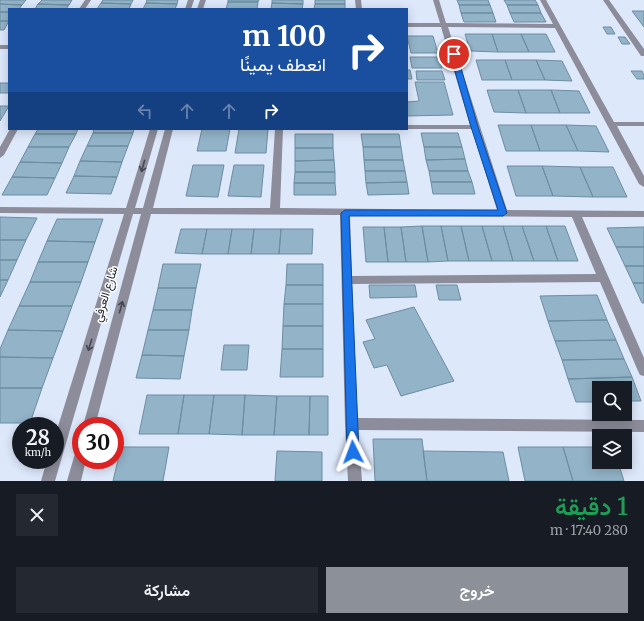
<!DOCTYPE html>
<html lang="ar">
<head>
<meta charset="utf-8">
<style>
  :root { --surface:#171b24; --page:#242831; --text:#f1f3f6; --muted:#9ea1a6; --accent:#8c9099 }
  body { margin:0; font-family:Merriweather,Vazirmatn,serif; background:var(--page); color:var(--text); direction:rtl; height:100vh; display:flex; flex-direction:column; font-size:15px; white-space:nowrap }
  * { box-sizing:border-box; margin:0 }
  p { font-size:13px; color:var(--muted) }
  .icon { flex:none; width:22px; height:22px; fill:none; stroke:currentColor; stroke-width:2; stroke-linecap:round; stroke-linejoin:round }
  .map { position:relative; height:481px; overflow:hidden; direction:ltr }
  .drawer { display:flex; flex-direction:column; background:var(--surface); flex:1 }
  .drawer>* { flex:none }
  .hud { position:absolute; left:8px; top:8px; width:400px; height:122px; border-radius:0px; box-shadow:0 2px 10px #0003; direction:rtl; background:#1a4fa0; color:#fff; overflow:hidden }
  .controls { position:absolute; left:592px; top:381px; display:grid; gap:8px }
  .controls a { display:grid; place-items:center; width:40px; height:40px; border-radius:0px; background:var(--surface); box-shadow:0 2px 10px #0003; font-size:20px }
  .speed { position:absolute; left:12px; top:417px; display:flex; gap:8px; font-size:20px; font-weight:700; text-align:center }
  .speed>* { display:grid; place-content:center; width:52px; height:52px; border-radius:50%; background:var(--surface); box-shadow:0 2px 10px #0003; line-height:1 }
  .speed small { font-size:10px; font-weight:400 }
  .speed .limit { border:6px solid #d22; background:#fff; color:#111 }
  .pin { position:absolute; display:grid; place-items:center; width:34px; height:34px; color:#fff; margin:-17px; border:2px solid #fff; border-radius:50%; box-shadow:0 1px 4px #0007 }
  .me { position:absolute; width:44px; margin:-22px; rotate:357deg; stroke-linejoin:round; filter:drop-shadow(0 0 3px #0008) }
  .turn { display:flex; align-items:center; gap:14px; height:84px; padding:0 16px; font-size:18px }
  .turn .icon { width:52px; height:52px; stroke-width:2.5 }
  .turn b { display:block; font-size:28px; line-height:34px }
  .lanes { display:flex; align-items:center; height:38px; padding:0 16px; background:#0003; justify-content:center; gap:20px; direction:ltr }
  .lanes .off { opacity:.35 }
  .round { display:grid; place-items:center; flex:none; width:42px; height:42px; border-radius:0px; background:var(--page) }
  .summary { display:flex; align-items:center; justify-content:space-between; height:68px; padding:0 16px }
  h1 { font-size:24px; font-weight:600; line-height:30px; color:#1e9e55 }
  .button { display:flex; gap:8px; margin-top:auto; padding:8px 16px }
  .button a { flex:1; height:46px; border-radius:0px; background:var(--accent); color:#fff; font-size:16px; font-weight:600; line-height:46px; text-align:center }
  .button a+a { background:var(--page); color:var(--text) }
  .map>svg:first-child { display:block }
</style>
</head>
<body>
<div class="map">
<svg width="644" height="481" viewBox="0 0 644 481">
  <rect width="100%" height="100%" fill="#dde8fb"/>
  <path fill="#92b3c8" stroke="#6d8da0" d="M0,0H26L22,5L0,4Z
    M42,0H72L69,5L38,4Z
    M103,0H133L131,4L101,3Z
    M147,0H178L177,4L146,3Z
    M228,0H259L258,2H228Z
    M272,0H303V4L272,3Z
    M315,0H345V4H315Z
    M457,0H488L490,5H459Z
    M504,0H535L538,5H507Z
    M228,2H258L257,9H226Z
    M101,3L131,4L129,9H97Z
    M146,3L177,4L175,9H143Z
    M272,3L303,4L302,9H271Z
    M0,4L22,5L19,9H9V12H0Z
    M38,4L69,5L66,9H35Z
    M315,4H345V9H314Z
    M459,5H490L493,13H461Z
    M507,5H538L541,13H510Z
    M632,11H644V27Z
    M0,12H9V21H0Z
    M461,13H493L496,22H464Z
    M510,13H541L546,22H514Z
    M0,21H9L4,30H0Z
    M603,27H611L615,34H607Z
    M465,34H492L498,52L470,51Z
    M492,34H521L529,52H498Z
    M521,34H546L555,52H529Z
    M407,36H433L438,53H411Z
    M618,37H625L630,44H622Z
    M410,57H439L442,68H412Z
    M476,60H505L512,80H482Z
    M505,60H536L545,80H512Z
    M536,60L562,61L572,81L545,80Z
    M407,70H410L412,79H407Z
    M416,71H442L445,80H417Z
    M631,71H642L644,75V79H637Z
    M415,82H444L453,115L407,116V102L419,101Z
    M0,83H9V93H0Z
    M487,90H518L526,113L494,112Z
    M518,90H551L560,113H526Z
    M551,90L579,91L590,113H560Z
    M0,106H9L0,121Z
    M498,125H531L540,151H506Z
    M531,125H566L578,151H540Z
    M566,125L596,126L609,152L578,151Z
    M38,129H78L76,134H35Z
    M94,129H134L133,133H93Z
    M202,129H230L226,151H197Z
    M239,129H268L266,153H235Z
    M93,133H133L128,146H87Z
    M421,133H458L462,147H424Z
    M35,134H76L69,147H28Z
    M295,134H333V148H295Z
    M361,134H399L401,147H363Z
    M87,146H128L122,162L80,161Z
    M28,147H69L62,163L20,162Z
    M363,147H401L403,160H364Z
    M424,147H462L465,159L426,160Z
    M295,148H333L334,160L295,161Z
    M465,159L468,171H429L426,160Z
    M334,160L335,172H295V161Z
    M364,160H403L405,171H365Z
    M80,161L122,162L117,177L74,176Z
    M20,162L62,163L55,178L12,177Z
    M193,165H224L218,197L186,196Z
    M234,165H264L261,197L228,196Z
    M507,166H542L553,196H516Z
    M542,166L580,167L593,197L553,196Z
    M580,167H613L627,197H593Z
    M365,171H405L407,182L366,183Z
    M429,171H468L472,182H431Z
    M295,172H335V183H294Z
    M74,176L117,177L111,194L66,193Z
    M12,177L55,178L47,195H2Z
    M407,182L409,194L368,195L366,183Z
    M431,182H472L475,194H433Z
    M294,183H335L336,195H294Z
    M0,217L37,218L26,240H0Z
    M57,219H103L95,242L47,241Z
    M422,226L428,262H406L401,227Z
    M422,226H441L448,261L428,262Z
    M441,226H461L469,261H448Z
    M461,226H482L492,261H469Z
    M482,226H503L513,261H492Z
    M503,226H522L534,261H513Z
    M522,226H546L558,261H534Z
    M546,226H565L578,261H558Z
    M363,227H384L388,262H366Z
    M384,227H401L406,262H388Z
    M644,227V247H616L607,228Z
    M181,229H207L202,254L175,253Z
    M207,229H232L228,254H202Z
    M232,229H254L251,254H228Z
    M254,229H281L279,254H251Z
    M281,229H313L312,254H279Z
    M0,240H26L17,260H0Z
    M47,241L95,242L88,262H38Z
    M616,247H644V266H625Z
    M0,260H17L8,280H0Z
    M38,262H88L81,282H30Z
    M163,264H201L196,288H158Z
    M287,264H323V285H286Z
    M625,266H644V283H633Z
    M0,280H8L0,297Z
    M30,282H81L72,306H19Z
    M633,283H644V303H642Z
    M286,285H323V304H284Z
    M369,285H415L417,297L370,298Z
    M436,285H457L461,300H439Z
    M158,288H196L192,310H153Z
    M597,295L607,320L548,321L540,296Z
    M284,304H323V326H283Z
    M19,306H72L63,331L8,330Z
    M414,307L454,381L401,396L387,365L374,368L363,342L375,339L366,320Z
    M153,310H192L189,330H148Z
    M607,320L616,340L555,341L548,321Z
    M283,326H323V349H282Z
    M8,330L63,331L53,358L0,357V349Z
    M148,330H189L184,356L142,355Z
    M616,340L624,359L562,360L555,341Z
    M224,345H249L247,370H221Z
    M282,349H323V377H280Z
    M142,355L184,356L180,379L136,378Z
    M0,357L53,358L42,388H0Z
    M624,359L632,377L568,379L562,360Z
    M632,377L641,401H625V388H599V402H576L568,379Z
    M0,388H42L30,423H0Z
    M147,395H184L178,434H139Z
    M184,395H214L209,434H178Z
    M214,395H245L242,435L209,434Z
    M245,395L277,396L274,435H242Z
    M277,396H310L309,435H274Z
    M310,396H328V435H309Z
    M373,439H422L427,481H375Z
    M121,447H169L163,481H113Z
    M518,447H563L573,481H525Z
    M563,447H599V462H618L624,481H573Z
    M277,451L322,452V481H275Z
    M423,451L503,452L509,481H427Z"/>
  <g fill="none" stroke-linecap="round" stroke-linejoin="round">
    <path fill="#8c8c9a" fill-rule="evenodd" d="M85,0H91L85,9H79Z
      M188,0H194L191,9H185Z
      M200,0H206L203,9H197Z
      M355,0H361L362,9H356Z
      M433,0H439L446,23L553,24L540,0H546L614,122H644V126H617L644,176V187L639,184L555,28L448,27L507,210L644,211V217H582L644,358V376L640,375L638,371L600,282L352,284L357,418L644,420V432L358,430L362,481H348L345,424L340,215L151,214L95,426H83L141,214H133L55,481H41L47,460H55V436L124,214L0,213V207L126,208L150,129H158L135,208H143L165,129H173L153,208H270L275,129H283L280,208L497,210L472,129H405H407V125H470L441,27H407V23H440ZM350,215L572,217L596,274L352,276Z
      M603,0H609L644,49V56H641Z
      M0,45H9V49H0Z
      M10,129H18L4,155L0,158V147Z
      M81,448V460H86L81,481H67L76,450Z"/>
  </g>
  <defs><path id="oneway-shaft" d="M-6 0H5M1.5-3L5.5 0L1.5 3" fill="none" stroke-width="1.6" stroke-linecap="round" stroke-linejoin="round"/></defs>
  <g stroke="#434854">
    <use href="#oneway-shaft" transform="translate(143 166) rotate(106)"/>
    <use href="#oneway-shaft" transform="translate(121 307) rotate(-75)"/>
    <use href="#oneway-shaft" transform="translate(90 345) rotate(107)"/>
  </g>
  <path fill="#1a73e8" stroke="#114b97" d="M454,52L457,54L478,127L507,213L503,216H349L359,452L357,457L353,458L349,457L347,452L341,213L345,210H498L471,127L450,54Z"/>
  <g text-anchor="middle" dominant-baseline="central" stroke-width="3" stroke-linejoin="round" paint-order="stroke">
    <g font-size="12" fill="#242b36" stroke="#fff">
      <text transform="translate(105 294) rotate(-73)">شارع العرفي</text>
    </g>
  </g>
</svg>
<div class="controls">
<a><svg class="icon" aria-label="search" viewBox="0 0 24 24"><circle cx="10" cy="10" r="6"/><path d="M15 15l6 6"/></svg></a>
<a><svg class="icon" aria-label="layers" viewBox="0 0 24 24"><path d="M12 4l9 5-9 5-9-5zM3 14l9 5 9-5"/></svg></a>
</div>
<div class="speed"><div>28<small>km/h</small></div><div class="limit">30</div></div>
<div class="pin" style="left:454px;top:54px;background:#d93025"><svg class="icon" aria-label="arrive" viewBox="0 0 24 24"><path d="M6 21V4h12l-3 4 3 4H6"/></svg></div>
<svg class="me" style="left:353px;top:452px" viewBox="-20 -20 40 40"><path d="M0-17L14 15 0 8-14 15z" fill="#1a73e8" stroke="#fff" stroke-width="4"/></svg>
<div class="hud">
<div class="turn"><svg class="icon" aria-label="right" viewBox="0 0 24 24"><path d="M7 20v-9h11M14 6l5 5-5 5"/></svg><div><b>100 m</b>انعطف يمينًا</div></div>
<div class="lanes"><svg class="icon off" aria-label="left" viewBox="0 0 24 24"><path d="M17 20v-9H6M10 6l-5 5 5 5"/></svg><svg class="icon off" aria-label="ahead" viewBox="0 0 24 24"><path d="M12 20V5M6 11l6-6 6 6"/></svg><svg class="icon off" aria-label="ahead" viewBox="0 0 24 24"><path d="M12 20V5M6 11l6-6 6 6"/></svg><svg class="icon" aria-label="right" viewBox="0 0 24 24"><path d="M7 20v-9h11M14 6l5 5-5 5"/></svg></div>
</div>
</div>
<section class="drawer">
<div class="summary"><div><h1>1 دقيقة</h1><p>280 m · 17:40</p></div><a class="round"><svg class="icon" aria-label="close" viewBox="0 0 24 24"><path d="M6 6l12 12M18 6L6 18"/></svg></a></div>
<div class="button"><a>خروج</a><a>مشاركة</a></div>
</section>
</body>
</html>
